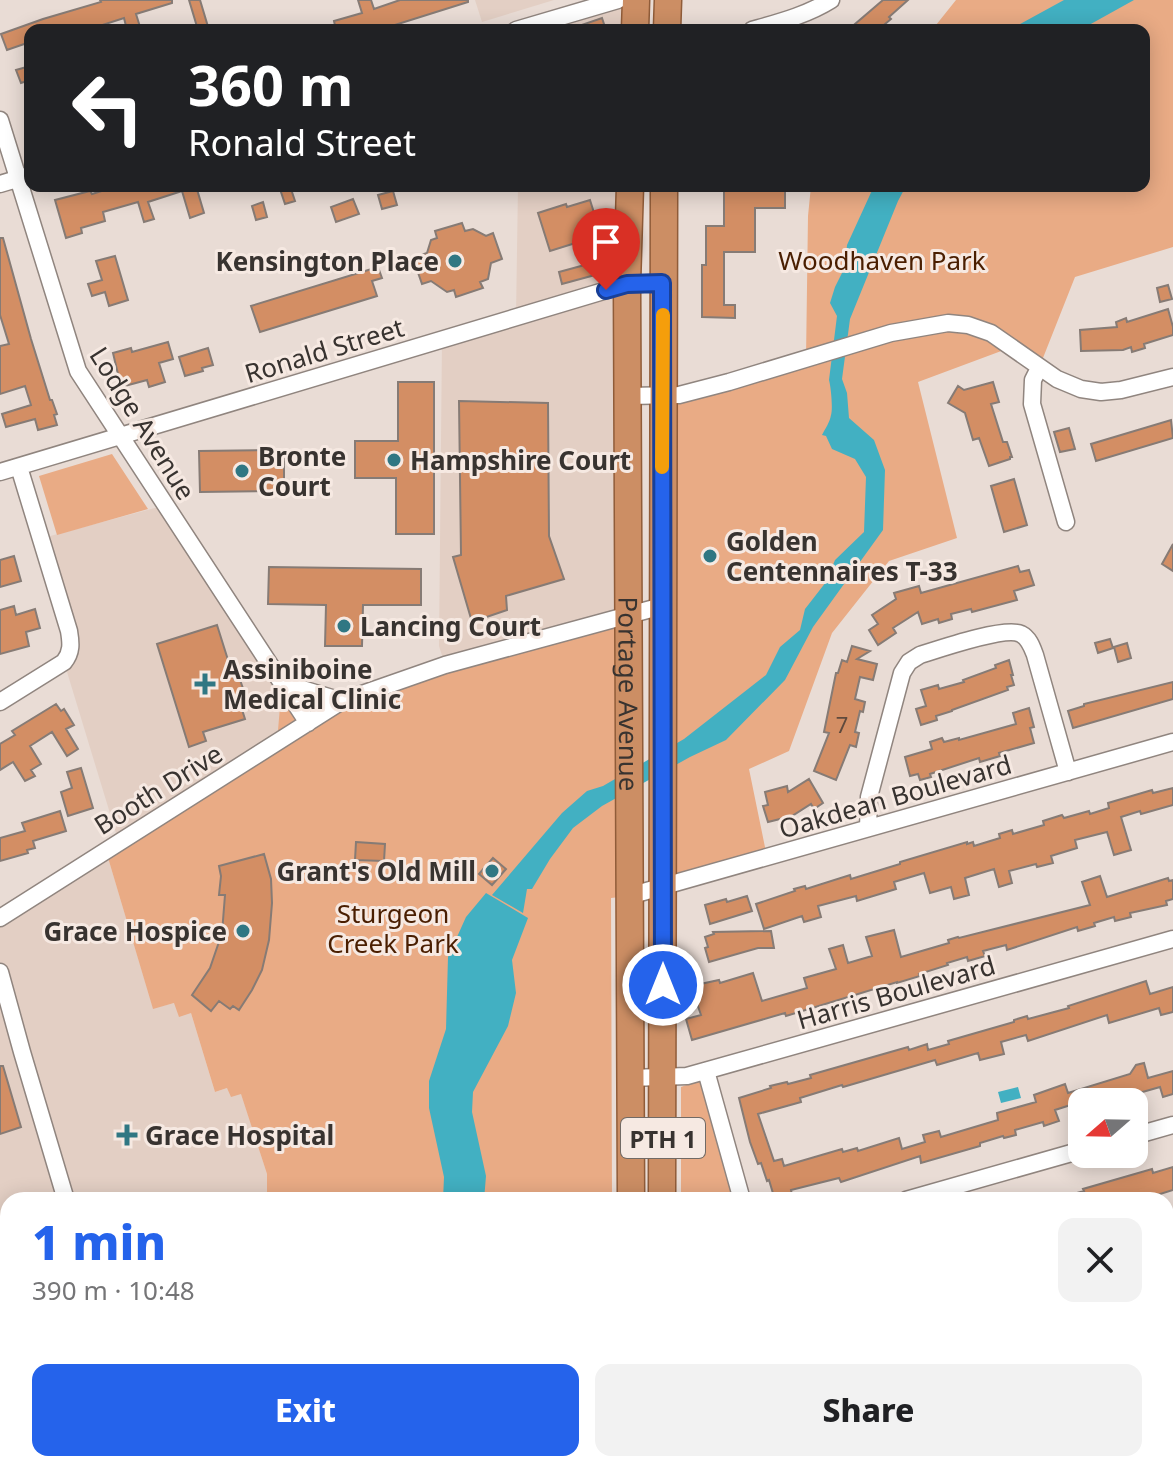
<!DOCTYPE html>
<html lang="en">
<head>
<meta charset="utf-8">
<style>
  :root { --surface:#fff; --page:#f2f2f2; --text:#202124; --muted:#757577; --accent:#2563eb }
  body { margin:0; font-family:"Noto Sans",sans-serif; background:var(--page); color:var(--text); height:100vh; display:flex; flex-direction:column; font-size:30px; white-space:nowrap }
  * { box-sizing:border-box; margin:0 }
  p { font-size:26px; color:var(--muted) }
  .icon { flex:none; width:44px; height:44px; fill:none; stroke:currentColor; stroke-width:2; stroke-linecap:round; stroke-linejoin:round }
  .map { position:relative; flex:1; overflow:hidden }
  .details { position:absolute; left:0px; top:1192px; width:1174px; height:280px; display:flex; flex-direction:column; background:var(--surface); border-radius:24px 24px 0 0; box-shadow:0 4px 20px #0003 }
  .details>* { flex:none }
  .banner { position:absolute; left:24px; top:24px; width:1126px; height:168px; border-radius:16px; box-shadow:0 4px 20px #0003; background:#202124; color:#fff; overflow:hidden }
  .needle { width:52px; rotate:250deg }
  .controls { position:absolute; left:1068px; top:1088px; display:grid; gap:16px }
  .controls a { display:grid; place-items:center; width:80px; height:80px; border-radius:16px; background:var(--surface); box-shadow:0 4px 20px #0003; font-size:40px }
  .pin { position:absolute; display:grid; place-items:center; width:68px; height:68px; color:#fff; margin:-82px -34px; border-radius:50% 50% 50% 0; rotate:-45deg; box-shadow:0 0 8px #0007 }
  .pin .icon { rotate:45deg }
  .me { position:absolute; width:88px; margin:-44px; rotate:0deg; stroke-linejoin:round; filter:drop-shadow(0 0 6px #0008) }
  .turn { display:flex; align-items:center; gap:28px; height:168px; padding:0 32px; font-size:36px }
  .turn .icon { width:104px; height:104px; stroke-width:2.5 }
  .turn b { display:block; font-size:56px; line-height:68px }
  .round { display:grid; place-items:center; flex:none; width:84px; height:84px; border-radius:16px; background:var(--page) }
  .summary { display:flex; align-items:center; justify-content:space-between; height:136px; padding:0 32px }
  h1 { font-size:48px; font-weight:800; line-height:60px; color:var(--accent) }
  .button { display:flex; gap:16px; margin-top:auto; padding:16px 32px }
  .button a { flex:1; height:92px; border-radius:16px; background:var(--accent); color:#fff; font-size:32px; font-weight:800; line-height:92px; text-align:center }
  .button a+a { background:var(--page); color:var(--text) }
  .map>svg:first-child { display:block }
</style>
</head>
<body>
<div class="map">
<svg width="1173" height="1472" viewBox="0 0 1173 1472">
  <rect width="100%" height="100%" fill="#e9dcd5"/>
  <path fill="#e3cfc4" d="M475,0H554L482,22Z
    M636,0L635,30H521Z
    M518,186H630L629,614L445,665L439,646L442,339L516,317Z
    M166,505L282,683L278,742L119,843L64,662L67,642L39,539Z
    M106,851L153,1008L175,1003L191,1013L215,1092L227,1088L241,1093L267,1174V1200H8V1464H258L241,1472H0V918Z
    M487,1464H635L636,1472H489Z
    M664,1464H757L758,1472H664Z"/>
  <path fill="#e9ab85" d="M956,0H1173V247L1075,277L1039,368L1012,347L918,382L957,538L889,561L832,633L789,751L749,769L767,857L663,886V395L806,359L808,216L811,186H1144V30H932Z
    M112,454L148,509L57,535L39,476Z
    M629,614V896L611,898L612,1200H267V1174L241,1094L231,1097L227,1088L215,1092L191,1013L179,1017L174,1003L153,1009L106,851L277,742L282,683L343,701Z
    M697,1081L701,1082L736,1200H681V1087Z
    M1166,1410L1173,1434V1472H1125L1122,1464H1166Z
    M404,1464H487L489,1472H370Z"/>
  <path fill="#42b0c2" d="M1064,0H1134L1080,30H1009Z
    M874,186H906L898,201L850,319L842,379L847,393L849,418L874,440L885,470L883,530L813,627L785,680L726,740L690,757L602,806L573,828L550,859L532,889H527L523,913L492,895L562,813L587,791L603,786L684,739L766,675L780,647L800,630L805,609L826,582L835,560L864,532L866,477L855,459L832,449L826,436L822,435C825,429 830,422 831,415C833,409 831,387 829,380L837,316L830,303L835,287L845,267L847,245Z
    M486,893L528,918L512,960L516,993L508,1026L473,1092L472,1112L486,1176L484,1200H443L444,1177L429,1108V1081L446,1029L448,957L466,917Z
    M1018,1087L1021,1098L1001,1103L998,1092Z
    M394,1464H441L436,1472H390Z"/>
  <path fill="#d38e64" stroke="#867b75" stroke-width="2" d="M100,0H172V3L136,14L141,30H127L124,18L87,30H30V42L7,50L1,34L43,19L101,2Z
    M189,0H200L209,30H198Z
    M358,0H371L374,9L400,0H468V2L379,30H336L334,21L362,13Z
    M883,0H908L889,17L891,19L878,30H848Z
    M602,18L606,30H573V28Z
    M30,66V80L21,83L16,70Z
    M111,186H196L204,213L190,218L182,191L148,202L154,219L144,222L138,202L103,212L105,221L81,228L82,233L66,238L55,200L90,191L92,194L111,188Z
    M279,186H290L295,201L285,204Z
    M724,186H785V208H755V252H724V305H735V318L702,317V265H706V226H724Z
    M393,191L397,205L382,209L378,195Z
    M353,199L359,214L336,222L331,207Z
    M590,200L601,235L550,251L538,213L566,204L567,207Z
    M263,202L267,217L256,220L252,206Z
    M462,223L465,231L473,229L486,236L493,233L502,259L491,263L488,279L480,282L483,288L456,297L454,290L447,292L431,281L422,284L413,258L427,253L431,240L437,238L435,231Z
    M0,238H3L31,339L50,400H52L57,414L54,415L57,425L38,430L35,419L6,427L2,414L31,405L25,386L0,394V346L9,344L0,315Z
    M115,256L128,300L109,306L105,292L92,296L88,284L102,280L96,261Z
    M592,263L595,275L562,284L559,272Z
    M378,267L382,278L372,281L377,296L260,332L251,306Z
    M1168,285L1172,299L1160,302L1157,288Z
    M1168,309L1173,327V335L1144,344L1145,348L1132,352L1131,347L1123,350L1081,351L1080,330L1117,327L1116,322L1126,318L1127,322Z
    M168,342L173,359L159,363L165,382L149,387L147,380L121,387L113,353L131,348L132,352Z
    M208,348L213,365L202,368L203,371L185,376L179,357Z
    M398,382H434V534H396V478H355V441H398Z
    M993,382L999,402L991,404L1003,442H1007L1012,457H1010V459L989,466L979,438L973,440L965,413L948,403L958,386L964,390Z
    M459,401L548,403L549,536L564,579L506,596L507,610L472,622L453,557L461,555Z
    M1171,420L1173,438L1096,461L1091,444Z
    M1069,428L1075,449L1060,452L1054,432Z
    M284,450V491L200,492L199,451Z
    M1014,479L1027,525L1004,532L991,486Z
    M1173,544V571L1162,564Z
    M14,556L21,581L0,587V560Z
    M1018,566L1020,572L1029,570L1034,585L1014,591L1017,600L972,612L971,609L951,614L952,619L939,623L938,619L922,624L918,612L893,628L896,633L878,645L869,630L878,624L872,615L896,599L894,593L919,586L921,593Z
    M269,567L421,569V605H363L362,646H325L326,605L268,604Z
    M14,606L16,615L35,609L40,628L26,632L29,646L0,654V610Z
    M217,625L234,679L239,677L246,697L239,700L245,719L203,732L206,741L189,747L157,644Z
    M1110,639L1113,648L1098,653L1095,643Z
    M1127,643L1131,658L1118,662L1114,647Z
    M852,646L870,651L857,659L877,664L873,680L860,677L855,699L865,702L863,712L860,711L855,732L859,733L856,747L850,745L836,780L814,771L829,733L824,732L836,673H838L842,660L847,662Z
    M1009,660L1013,675H1011L1014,685L1007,687L1008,690L952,710V711L936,716L937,720L921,725L916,709L926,706L921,690L938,685L939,689L964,682L963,680L996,668L995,665Z
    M1173,682V699L1073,728L1068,711L1084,706V704Z
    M56,704L61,711L64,709L74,725L66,729L78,749L67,756L52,732L30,746L41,764L31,770L35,776L25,781L13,762L0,770V744L15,735L12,731Z
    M1029,708L1034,727L1030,728L1034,743L999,753L1000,756L980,762L979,758L930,774L931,777L920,780L918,774L910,776L905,757L932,749L930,742L942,738L944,742L959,738V740L1016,724L1013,713Z
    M81,768L93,808L68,816L61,792L72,788L67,772Z
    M809,779L823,803L814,809L811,804L792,816L768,822L763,806L768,805L765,792L787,786L788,792Z
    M1173,788V805L1141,814L1140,811L1121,817L1131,850L1114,855L1107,832L1075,840L1077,848L1051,856L1053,863L1037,867L1036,864L1009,871L1012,883L999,887L994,869L965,878L969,895L954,899L951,887L930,893L924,873L894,882L896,889L857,901L856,896L818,906L821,917L804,922L802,916L764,929L756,904L795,891L794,889L805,886L806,889L850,875L851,879L900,864V862L967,842V844L973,842L974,846L1000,838L999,834L1012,830L1013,834L1044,825L1043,821L1062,815L1064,818L1089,811L1090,814L1109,808L1108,803L1152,790L1153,793Z
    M60,811L66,831L33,841L35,848L27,850L28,853L0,861V838L25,831L22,823Z
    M356,842L385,844L384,861L355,860Z
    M264,854L271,879L272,903L269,940L262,970L252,990L239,1010L233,1006L230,1009L219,1001L211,1011L192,995L210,968L222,933L225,895H219L221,876L219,866Z
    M493,858L506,869L492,885L479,874Z
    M1100,876L1107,897L1168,878L1169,881L1173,880V899L1166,901L1167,905L1130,913L1131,917L1115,921L1114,917L1094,923L1095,926L1078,931L1077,927L1007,950L1006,945L983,951L985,956L968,961L967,957L947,963L948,965L919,974L920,976L897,983V982L786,1016L785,1013L692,1040L686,1019L701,1015L691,986L719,980L720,983L753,973L762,1001L807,988L804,978L836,969L829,949L843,945L848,963L872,956L866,937L894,930L901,957L949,943L948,940L958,937L959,938L1090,905L1082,882Z
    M747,896L752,911L710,924L705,905L726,899L727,902Z
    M771,931L774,948H758L709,962L705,948L708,947L705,937L714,934L713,932Z
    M1146,981L1150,994L1173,987V1012L1161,1015L1159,1008L1109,1023L1107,1015L1028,1041L1026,1035L1001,1042L1004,1054L980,1060L978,1053L937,1065L935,1060L843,1087L842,1085L800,1098L801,1102L758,1114L774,1161L782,1159L784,1166L842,1149L843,1152L857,1148L858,1151L899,1138L902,1149L925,1142L923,1135L939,1131L941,1137L998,1120L997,1113L1036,1102L1034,1095L1065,1084L1068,1093L1130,1074L1136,1065L1144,1063L1148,1078L1173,1071V1094L1163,1097L1160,1087L1139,1093L1140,1099L1129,1102H1124L1123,1097L1106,1102H1080L1055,1110L1059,1121L1044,1126L1043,1122L1015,1130L1016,1135L1004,1138L1003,1136L980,1143V1146L921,1163L920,1156L841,1182L839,1178L791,1190L792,1195L775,1200L769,1180L767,1181L761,1163L758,1164L750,1142L739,1098L771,1088L770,1086L787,1082L788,1084L811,1078L810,1075L908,1047L909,1050L927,1044L928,1050L949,1044L948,1041L1014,1022V1020L1027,1016L1028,1019L1069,1008L1068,1006Z
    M0,1066H3L21,1127L0,1134Z
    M1173,1167V1190L1141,1200H1064L1063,1197L1084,1191L1083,1189L1152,1169L1153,1173Z"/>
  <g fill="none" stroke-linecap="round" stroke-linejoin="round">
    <defs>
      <path id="minor" d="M516,30L618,0
        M752,30C780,22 807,15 831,0
        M0,120L78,371L308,723
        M0,184L30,175
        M1039,368L1033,380L1032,404L1066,522
        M628,396L679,395L729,382L891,333L948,323L968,325L991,333L1057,379L1081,389L1101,392L1121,390L1173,377
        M0,472L627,284L662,283
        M282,683L342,701
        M0,702L64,662C72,652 71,643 69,631L19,467
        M868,828L869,797L902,673L909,662L920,655C939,649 1006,626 1021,634C1029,638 1032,647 1035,655L1068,772
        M629,896L1173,742
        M0,918L342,701L445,665L662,606
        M0,972L22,1052L66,1200
        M706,1071L742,1200
        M631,1078L687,1076L1173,939
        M1134,1136L1173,1125
        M906,1200L1082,1150
        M1166,1326L1173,1324
        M167,1464L171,1472"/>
      <path id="secondary" d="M241,1472L264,1464
        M325,1472L351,1464"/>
      <g id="trunk">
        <path d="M635,30L636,0"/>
        <path d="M667,30L668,0"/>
        <path id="s1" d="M630,186L627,284L631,1200"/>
        <path d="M662,1200L664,186"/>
        <path d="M635,1464L636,1472"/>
        <path d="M664,1464V1472"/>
      </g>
    </defs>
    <use href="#minor" stroke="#90857f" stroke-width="19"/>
    <use href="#secondary" stroke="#90857f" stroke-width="25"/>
    <use href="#trunk" stroke="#905c39" stroke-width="29"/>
    <use href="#minor" stroke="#fff" stroke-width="16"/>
    <use href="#secondary" stroke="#ecd5c5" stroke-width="22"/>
    <use href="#trunk" stroke="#cc8e64" stroke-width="26"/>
  </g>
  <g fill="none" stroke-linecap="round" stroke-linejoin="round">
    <defs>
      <path id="route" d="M606,290L627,284L662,283L663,985"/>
    </defs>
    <use href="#route" stroke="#184099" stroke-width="20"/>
    <use href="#route" stroke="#2563eb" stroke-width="14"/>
    <path stroke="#f59e0b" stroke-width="14" d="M662,467L663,315"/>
  </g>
  <g fill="#307783" stroke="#f6e9e2" stroke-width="3">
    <circle cx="455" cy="261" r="8"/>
    <circle cx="394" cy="460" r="8"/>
    <circle cx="242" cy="471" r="8"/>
    <circle cx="710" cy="556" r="8"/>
    <circle cx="344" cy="626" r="8"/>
    <path d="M201 672h8v8h8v8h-8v8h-8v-8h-8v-8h8z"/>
    <circle cx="492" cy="871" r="8"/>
    <circle cx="243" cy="931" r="8"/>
    <path d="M123 1123h8v8h8v8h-8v8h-8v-8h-8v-8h8z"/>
  </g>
  <g text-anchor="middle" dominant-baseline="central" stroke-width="6" stroke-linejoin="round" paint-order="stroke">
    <g font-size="22" fill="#5f4a3d">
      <text x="842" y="724">7</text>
    </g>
    <rect fill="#f6e9e2" stroke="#716a65" stroke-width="2" x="621" y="1118" width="84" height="40" rx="6"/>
    <g font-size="24" font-weight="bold" fill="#383330">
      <text x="663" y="1138">PTH 1</text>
    </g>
    <g font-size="26" fill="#4a1e00" stroke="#f6e9e2">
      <text x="882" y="260">Woodhaven Park</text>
      <text x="393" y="913">Sturgeon<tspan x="393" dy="30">Creek Park</tspan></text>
    </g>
    <g font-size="26" font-weight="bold" fill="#383330" stroke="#f6e9e2" text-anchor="start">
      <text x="439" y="261" text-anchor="end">Kensington Place</text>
      <text x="258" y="456">Bronte<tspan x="258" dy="30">Court</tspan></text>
      <text x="410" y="460">Hampshire Court</text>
      <text x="726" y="541">Golden<tspan x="726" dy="30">Centennaires T-33</tspan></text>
      <text x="360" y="626">Lancing Court</text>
      <text x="223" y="669">Assiniboine<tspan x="223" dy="30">Medical Clinic</tspan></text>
      <text x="476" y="871" text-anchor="end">Grant's Old Mill</text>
      <text x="227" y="931" text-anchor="end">Grace Hospice</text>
      <text x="145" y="1135">Grace Hospital</text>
    </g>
    <g font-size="26" fill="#383330" stroke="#f6e9e2">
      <text transform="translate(324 350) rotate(-17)">Ronald Street</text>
      <text transform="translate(143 423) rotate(58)">Lodge Avenue</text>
      <text stroke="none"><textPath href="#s1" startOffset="508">Portage Avenue</textPath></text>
      <text transform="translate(158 789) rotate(-32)">Booth Drive</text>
      <text transform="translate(895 796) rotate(-16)">Oakdean Boulevard</text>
      <text transform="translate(896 992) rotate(-16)">Harris Boulevard</text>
    </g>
  </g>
</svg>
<div class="controls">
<a><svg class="needle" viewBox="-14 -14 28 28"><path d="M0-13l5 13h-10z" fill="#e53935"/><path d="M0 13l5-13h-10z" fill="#757577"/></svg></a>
</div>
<div class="pin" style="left:606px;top:290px;background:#d93025"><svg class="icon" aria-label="arrive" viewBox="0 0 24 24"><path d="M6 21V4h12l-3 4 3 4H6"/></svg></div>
<svg class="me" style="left:663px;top:985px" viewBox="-20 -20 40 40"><circle r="17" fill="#2563eb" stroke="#fff" stroke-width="3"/><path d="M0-11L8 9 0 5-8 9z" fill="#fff"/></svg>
<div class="banner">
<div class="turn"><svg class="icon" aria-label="left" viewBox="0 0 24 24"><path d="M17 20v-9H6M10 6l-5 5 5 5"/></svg><div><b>360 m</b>Ronald Street</div></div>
</div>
<section class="details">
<div class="summary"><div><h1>1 min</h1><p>390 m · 10:48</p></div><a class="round"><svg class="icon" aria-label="close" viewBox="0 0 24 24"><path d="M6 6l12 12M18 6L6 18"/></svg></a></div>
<div class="button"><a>Exit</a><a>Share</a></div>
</section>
</div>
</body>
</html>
